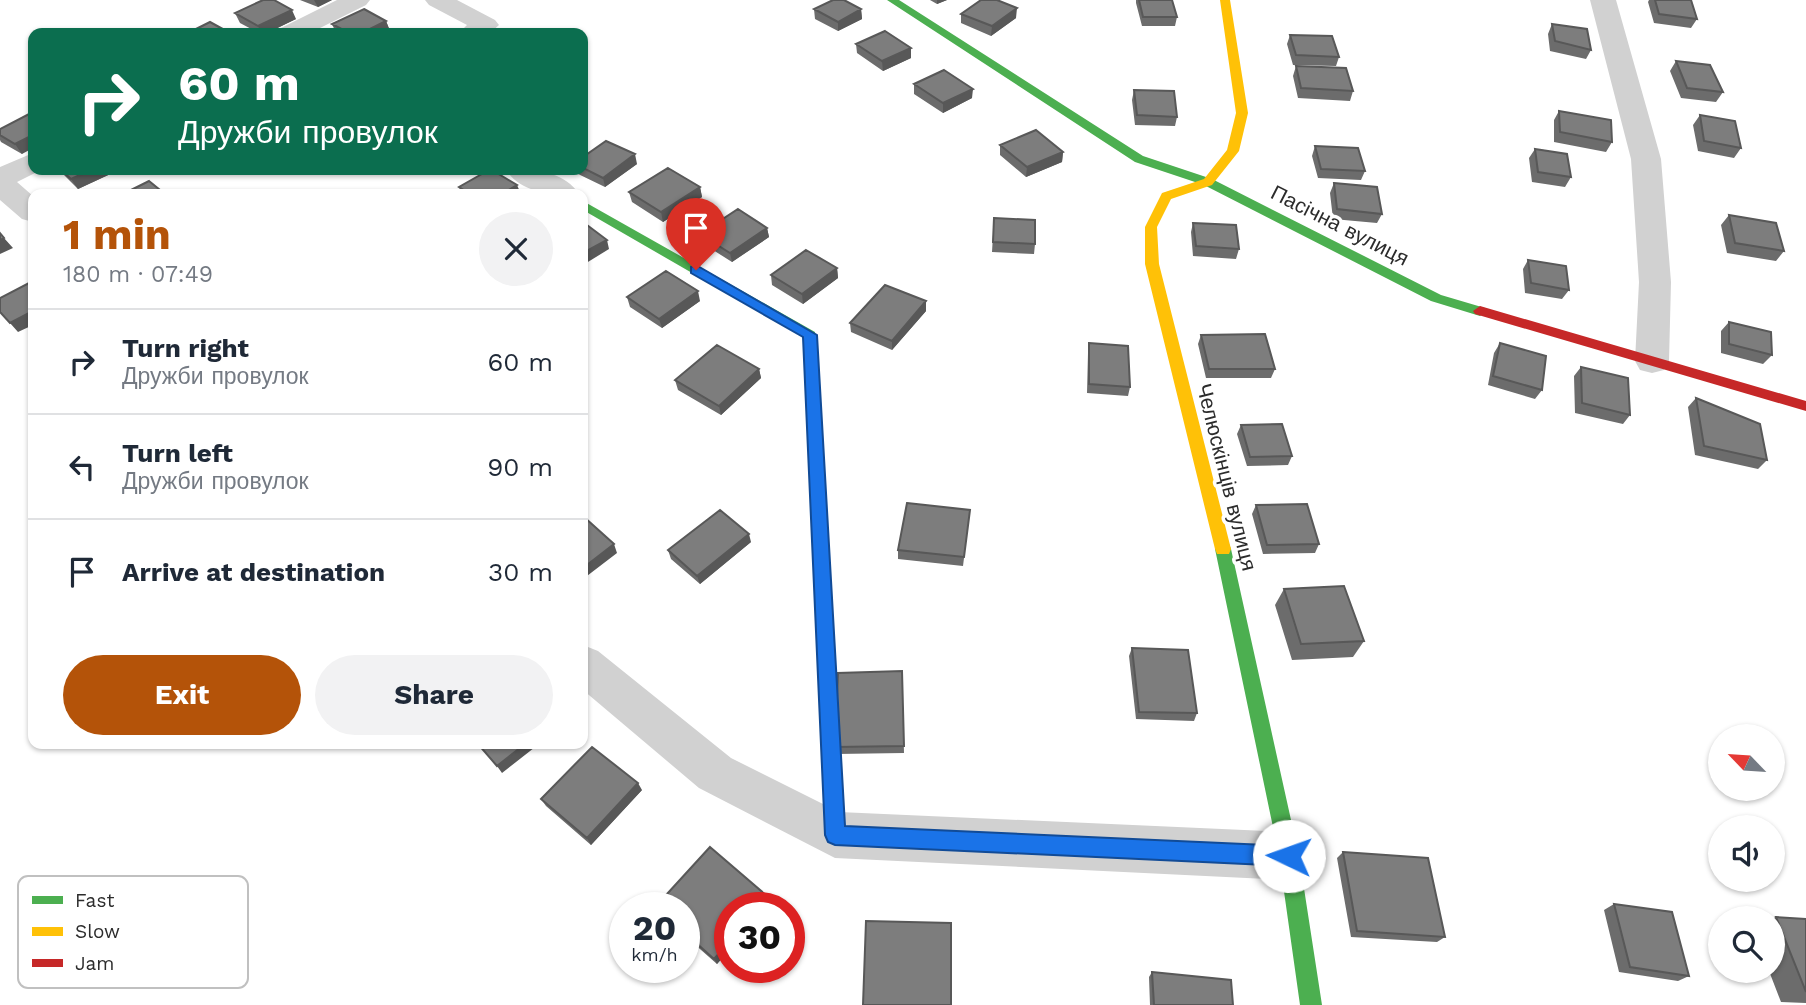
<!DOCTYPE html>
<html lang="en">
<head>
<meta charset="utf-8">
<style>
  :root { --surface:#fff; --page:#f2f2f3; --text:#1f2937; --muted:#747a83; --line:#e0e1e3; --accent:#b45309 }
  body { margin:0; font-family:"Work Sans",sans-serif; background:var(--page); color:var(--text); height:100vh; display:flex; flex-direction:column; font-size:26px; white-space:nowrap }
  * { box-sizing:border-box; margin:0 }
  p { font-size:23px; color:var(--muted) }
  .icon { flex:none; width:38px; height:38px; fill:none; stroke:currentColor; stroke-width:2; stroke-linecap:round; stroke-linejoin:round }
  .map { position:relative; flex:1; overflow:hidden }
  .drawer { position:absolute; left:28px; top:189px; width:560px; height:560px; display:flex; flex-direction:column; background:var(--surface); border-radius:14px; box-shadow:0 2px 5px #0004 }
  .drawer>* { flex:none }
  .top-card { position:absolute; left:28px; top:28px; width:560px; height:147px; border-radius:14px; box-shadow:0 2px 5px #0004; background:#0b6e4f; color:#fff; overflow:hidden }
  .needle { width:46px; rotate:295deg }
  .controls { position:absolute; left:1708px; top:724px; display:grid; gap:14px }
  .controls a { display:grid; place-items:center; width:77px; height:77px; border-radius:50%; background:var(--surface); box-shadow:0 2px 5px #0004; font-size:35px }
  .speed { position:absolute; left:609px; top:892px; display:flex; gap:14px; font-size:35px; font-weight:700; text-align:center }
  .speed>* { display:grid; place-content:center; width:91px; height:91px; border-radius:50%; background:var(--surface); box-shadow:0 2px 5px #0004; line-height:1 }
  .speed small { font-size:18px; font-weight:400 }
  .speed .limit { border:10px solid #d22; background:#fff; color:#111 }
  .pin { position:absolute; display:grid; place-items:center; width:60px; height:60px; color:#fff; margin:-72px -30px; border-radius:50% 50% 50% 0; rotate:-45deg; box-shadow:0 0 7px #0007 }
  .pin .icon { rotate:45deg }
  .me { position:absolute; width:77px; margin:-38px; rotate:273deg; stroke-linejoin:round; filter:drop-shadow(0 0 5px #0008) }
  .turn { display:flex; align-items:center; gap:24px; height:147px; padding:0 35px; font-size:32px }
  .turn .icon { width:91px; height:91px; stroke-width:2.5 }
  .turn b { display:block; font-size:49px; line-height:60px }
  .round { display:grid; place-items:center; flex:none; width:74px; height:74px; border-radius:37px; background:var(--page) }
  .summary { display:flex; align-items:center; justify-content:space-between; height:119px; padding:0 35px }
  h1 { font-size:42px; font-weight:700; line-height:52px; color:var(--accent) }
  .action { display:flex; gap:14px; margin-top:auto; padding:14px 35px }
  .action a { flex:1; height:80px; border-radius:42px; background:var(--accent); color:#fff; font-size:28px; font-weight:700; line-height:80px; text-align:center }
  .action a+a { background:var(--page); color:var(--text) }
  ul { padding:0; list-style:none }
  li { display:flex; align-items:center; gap:21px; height:105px; padding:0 35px; border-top:2px solid var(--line) }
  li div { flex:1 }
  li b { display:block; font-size:26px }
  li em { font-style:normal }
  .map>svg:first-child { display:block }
</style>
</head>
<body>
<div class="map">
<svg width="1806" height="1005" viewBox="0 0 1806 1005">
  <rect width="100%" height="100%" fill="#fff"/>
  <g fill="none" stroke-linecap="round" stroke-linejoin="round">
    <path fill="#d1d1d1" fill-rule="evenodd" d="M337,0H370L366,5L310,33H277L281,28Z
      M425,0H457L495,20L499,25L490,33H459L467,25L429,5Z
      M1590,0H1616L1661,159L1671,282L1669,361L1664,370L1652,373L1640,370L1635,361L1639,282L1631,159Z
      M33,153V170H41L17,182L33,196V222L22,219L0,200V167Z
      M506,170C532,169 563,170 579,194C553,195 522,194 506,170Z
      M583,645L598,651L731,758L839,812L1289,832L1306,839L1313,856L1306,873L1289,880L835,858L699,788L583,690Z"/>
    <path fill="#4caf50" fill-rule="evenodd" d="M887,0H899L1143,156L1212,179L1441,295L1485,308L1487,311L1480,316L1431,301L1204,185L1135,162Z
      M583,201L815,332L820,398L818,402H808L806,398L803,337L583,210Z
      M1223,542L1229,544L1231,549L1299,856L1322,1005H1300L1279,856L1215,549L1217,544Z
      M826,640L832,643L835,648L845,835L842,842L835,845L828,842L825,835L817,648L820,643Z"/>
    <path fill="#ffc107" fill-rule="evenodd" d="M1220,0H1230L1248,113L1239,151L1212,185L1171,199L1157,227L1159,264L1231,549L1229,554H1217L1215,549L1145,264V227L1162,193L1204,179L1227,150L1236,113Z"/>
    <path fill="#c62828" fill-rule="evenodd" d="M1480,306L1806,401V411L1475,314L1473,311Z
      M813,393L820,398L835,648L832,653L826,656L820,653L817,648L806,398Z"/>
  </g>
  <path fill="#6c6c6c" d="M300,0H332L318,7Z
    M930,0H947L937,4Z
    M1136,0H1172L1177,17L1175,26H1142L1136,3Z
    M1649,0H1691L1697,19L1691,28L1654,23L1648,2Z
    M814,9H861L862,19L838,31L815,19Z
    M235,13L296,19L267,33H259L240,23Z
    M961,14L1016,18L991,36L961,23Z
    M386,21L390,31L385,33H336L332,24Z
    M1552,24L1591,50L1586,59L1550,51L1548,34Z
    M1290,35L1339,57L1336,66L1293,65L1287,44Z
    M856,44L911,48V58L883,71L857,53Z
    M1676,61L1723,92L1716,102L1681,98L1670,71Z
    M1296,66L1353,91L1350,101L1298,98L1293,76Z
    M914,84L972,98L943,113L914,94Z
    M1134,90L1177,117L1175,126L1135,125L1132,100Z
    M1559,111L1612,142L1606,152L1554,142V120Z
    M33,112L22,154L1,142L0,140V129Z
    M1700,115L1741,148L1734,158L1698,151L1693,125Z
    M1000,145L1063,152L1062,162L1026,177L1000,155Z
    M1315,146L1365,171L1361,180L1318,178L1312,156Z
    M1535,149L1571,177L1565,187L1532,182L1529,158Z
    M583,157L637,164L605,187L576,173L575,170H583Z
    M59,170H119L78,189Z
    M1334,183L1382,214L1377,223L1333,219L1330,193Z
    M459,187L521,194H462Z
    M700,187L702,197L663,222L632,202L629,192Z
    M1729,215L1784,251L1776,261L1727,253L1721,225Z
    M994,218L1035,244L1034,254L992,252Z
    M1193,223L1239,249L1236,259L1193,256L1191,232Z
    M767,228L769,237L732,262L702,243L700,234Z
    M1528,260L1569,290L1562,299L1525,293L1523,269Z
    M837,268L838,278L803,304L772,285L771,275Z
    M627,297L700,301L662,328L630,307Z
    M926,301V311L892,350L851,332L850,323Z
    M1729,322L1772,355L1763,364L1721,353V331Z
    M1201,335L1275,369L1271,378H1206L1198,344Z
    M1089,343L1130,387L1128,396L1087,393L1088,353Z
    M1500,343L1542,390L1535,399L1488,385L1494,353Z
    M1581,367L1630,415L1623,424L1575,413L1574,376Z
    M759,369L761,378L721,415L678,390L675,380Z
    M1696,398L1767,460L1758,469L1695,455L1688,407Z
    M1241,425L1292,456L1288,465L1247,466L1237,434Z
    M1256,505L1319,544L1315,553L1263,554L1252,514Z
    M970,510L963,566L898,559V550Z
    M751,542L700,584L671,559L668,550Z
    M1284,589L1364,641L1353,657L1292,660L1275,605Z
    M1132,648L1197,713L1194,721L1136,719L1129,656Z
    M902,671L904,753L836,754L835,747Z
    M642,790L591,845L546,806L541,799Z
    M1343,852L1445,937L1437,942L1351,937L1337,858Z
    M769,902L730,908V949L717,964L684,935V908H657L656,906Z
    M1614,904L1689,976L1678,981L1619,972L1604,910Z
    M1776,917L1806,919V1003L1781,1002L1769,971H1773V919H1771Z
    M1152,972L1233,1005H1150L1149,977Z"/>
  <path fill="#585858" d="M314,0H332L318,7Z
    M937,0H947L937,4Z
    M1017,8L1016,18L991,36L992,26Z
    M861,9L862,19L838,31V22Z
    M292,10L296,19L267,33H261L258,26Z
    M386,21L390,31L385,33H362Z
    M911,48V58L883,71L882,61Z
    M973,89L972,98L943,113V103Z
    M586,124L588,134L583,137V126Z
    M33,135V148L22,154L15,144Z
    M1063,152L1062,162L1026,177L1027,167Z
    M635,154L637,164L605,187L603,178Z
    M91,170H119L78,189L71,179Z
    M517,185L521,194H502Z
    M700,187L702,197L663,222L661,212Z
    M767,228L769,237L732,262L730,253Z
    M4,238L13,248L0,254V240Z
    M607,240L609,249L583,265V253Z
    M837,268L838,278L803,304L802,294Z
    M698,291L700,301L662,328L659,319Z
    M926,301V311L892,350V341Z
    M33,311V325L18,332L10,323Z
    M759,369L761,378L721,415L719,406Z
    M749,534L751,542L700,584L697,576Z
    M614,544L617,553L583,579V568Z
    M525,744H539L502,773L497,766Z
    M638,783L642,790L591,845L587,838Z
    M767,896L769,902L764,908H757Z
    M730,941V949L717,964L714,959Z"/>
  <path fill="#7d7d7d" stroke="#585858" stroke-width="2" d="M263,0H274L292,10L258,26L235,13Z
    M833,0H844L861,9L838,22L814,9Z
    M981,0H997L1017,8L992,26L961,14Z
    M1139,0H1172L1177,17H1143Z
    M1655,0H1691L1697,19L1659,14Z
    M364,9L386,21L362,33H349L332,24Z
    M210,22L230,33H188Z
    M1552,24L1587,29L1591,50L1555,41Z
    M885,31L911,48L882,61L856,44Z
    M1290,35L1332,36L1339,57L1296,55Z
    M1676,61L1710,65L1723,92L1687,88Z
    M1296,66L1346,68L1353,91L1301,88Z
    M944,70L973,89L943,103L914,84Z
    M1134,90L1174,91L1177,117L1137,115Z
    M1559,111L1611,120L1612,142L1560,132Z
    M33,112V135L15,144L0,135V129Z
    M1700,115L1735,121L1741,148L1704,141Z
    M1036,130L1063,152L1027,167L1000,145Z
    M606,141L635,154L603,178L583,168V157Z
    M1315,146L1358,148L1365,171L1321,169Z
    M1535,149L1567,154L1571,177L1538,172Z
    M668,168L700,187L661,212L629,192Z
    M61,170H91L71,179Z
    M489,170H492L517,185L502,194H470L459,187Z
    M149,181L165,194H123Z
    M1334,183L1377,187L1382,214L1337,209Z
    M738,209L767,228L730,253L700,234Z
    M1729,215L1776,223L1784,251L1735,243Z
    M994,218L1035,220V244L993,242Z
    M583,222L607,240L583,253Z
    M1193,223L1236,225L1239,249L1196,246Z
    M0,233L4,238L0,240Z
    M806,250L837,268L802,294L771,275Z
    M1528,260L1566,266L1569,290L1531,283Z
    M666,271L698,291L659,319L627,297Z
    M33,281V311L10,323L0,312V298Z
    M885,285L926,301L892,341L850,323Z
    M1729,322L1771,332L1772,355L1729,344Z
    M1265,334L1275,369H1209L1201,335Z
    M1089,343L1128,346L1130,387L1089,384Z
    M1500,343L1546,356L1542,390L1493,376Z
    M717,345L759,369L719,406L675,380Z
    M1581,367L1628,378L1630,415L1582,403Z
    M1696,398L1760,424L1767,460L1704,446Z
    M1282,424L1292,456L1250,457L1241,425Z
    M907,503L970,510L964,557L898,550Z
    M1307,504L1319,544L1267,545L1256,505Z
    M720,510L749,534L697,576L668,550Z
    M584,517L614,544L583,568V518Z
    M1344,586L1364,641L1301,644L1284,589Z
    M1132,648L1188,650L1197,713L1139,712Z
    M902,671L904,746L835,747L838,673Z
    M478,744H525L497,766Z
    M592,747L638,783L587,838L541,799Z
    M710,847L767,896L757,908H730V941L714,959L684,932V908H658L656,906Z
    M1343,852L1428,858L1445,937L1357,931Z
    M1614,904L1672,912L1689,976L1630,967Z
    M1776,917L1806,919V992Z
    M866,921L951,923V1005H863Z
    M1152,972L1231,980L1233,1005H1154Z"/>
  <path fill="#1a73e8" stroke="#114b97" stroke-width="2" d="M696,265L817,335L845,826L1289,846L1296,849L1299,856L1296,863L1289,866L835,845L828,842L825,835L803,337L691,273V267Z"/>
  <g text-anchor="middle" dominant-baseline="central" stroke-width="7" stroke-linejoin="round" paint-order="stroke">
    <g font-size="21" fill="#2c2c2c" stroke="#fff">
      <text transform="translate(1340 225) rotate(27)">Пасічна вулиця</text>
      <text transform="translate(1227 477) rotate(76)">Челюскінців вулиця</text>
    </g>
  </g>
  <rect x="18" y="876" width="230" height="112" rx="10" fill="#fff" stroke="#c0c0c0" stroke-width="2"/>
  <rect x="32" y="896" width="31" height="8" fill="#4caf50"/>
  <rect x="32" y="927" width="31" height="9" fill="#ffc107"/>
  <rect x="32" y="959" width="31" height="8" fill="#c62828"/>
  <g font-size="19" fill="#2c2c2c">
    <text x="75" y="907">Fast</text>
    <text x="75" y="938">Slow</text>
    <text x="75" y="970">Jam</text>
  </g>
</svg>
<div class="controls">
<a><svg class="needle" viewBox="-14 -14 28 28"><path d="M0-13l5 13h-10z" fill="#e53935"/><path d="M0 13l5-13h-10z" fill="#747a83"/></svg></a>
<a><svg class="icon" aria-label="sound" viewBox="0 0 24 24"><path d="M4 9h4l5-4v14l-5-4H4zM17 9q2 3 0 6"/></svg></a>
<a><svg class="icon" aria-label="search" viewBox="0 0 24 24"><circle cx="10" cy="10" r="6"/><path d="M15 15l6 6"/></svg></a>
</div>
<div class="speed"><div>20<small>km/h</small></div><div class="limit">30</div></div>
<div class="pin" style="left:696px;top:270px;background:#d93025"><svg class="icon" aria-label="arrive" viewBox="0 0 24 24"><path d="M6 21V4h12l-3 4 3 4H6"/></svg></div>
<svg class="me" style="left:1289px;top:856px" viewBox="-20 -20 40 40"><circle r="19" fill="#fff"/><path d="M0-13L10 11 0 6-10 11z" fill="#1a73e8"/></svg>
<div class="top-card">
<div class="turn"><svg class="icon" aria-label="right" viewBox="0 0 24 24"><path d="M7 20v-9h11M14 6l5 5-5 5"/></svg><div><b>60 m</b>Дружби провулок</div></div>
</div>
<section class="drawer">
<div class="summary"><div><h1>1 min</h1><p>180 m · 07:49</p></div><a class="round"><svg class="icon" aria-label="close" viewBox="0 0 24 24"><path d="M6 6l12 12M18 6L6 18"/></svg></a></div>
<ul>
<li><svg class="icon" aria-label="right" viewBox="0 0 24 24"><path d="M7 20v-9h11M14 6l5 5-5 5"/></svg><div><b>Turn right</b><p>Дружби провулок</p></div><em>60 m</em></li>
<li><svg class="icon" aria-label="left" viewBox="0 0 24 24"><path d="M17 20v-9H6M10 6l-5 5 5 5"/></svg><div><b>Turn left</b><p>Дружби провулок</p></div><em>90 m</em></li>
<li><svg class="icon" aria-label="arrive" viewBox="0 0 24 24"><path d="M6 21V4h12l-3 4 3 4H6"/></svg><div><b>Arrive at destination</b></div><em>30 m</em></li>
</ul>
<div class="action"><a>Exit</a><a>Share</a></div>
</section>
</div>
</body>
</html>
